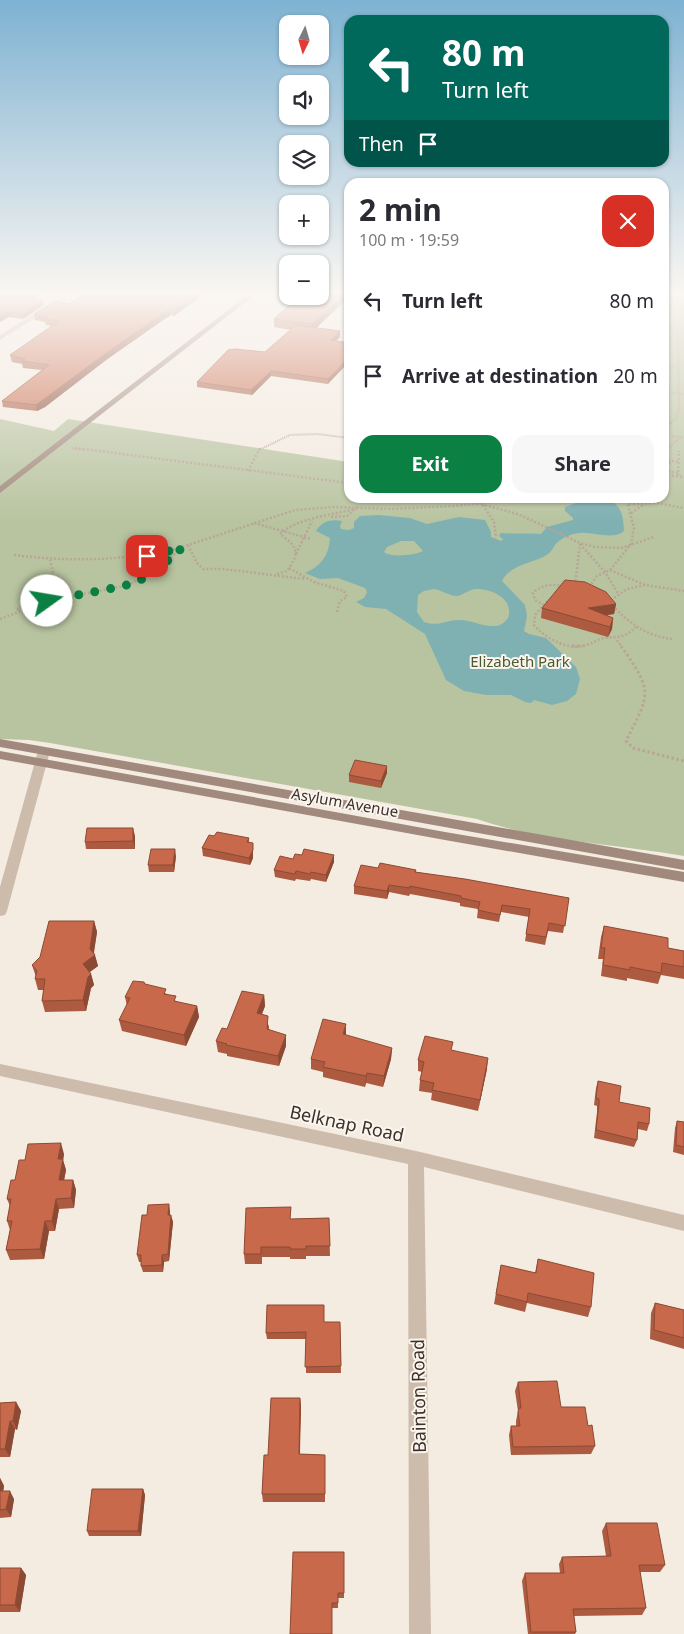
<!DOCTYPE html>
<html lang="en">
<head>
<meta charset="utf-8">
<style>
  :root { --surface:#fff; --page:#f7f7f7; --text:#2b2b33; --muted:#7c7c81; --accent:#0b8043 }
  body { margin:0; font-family:"Noto Sans",sans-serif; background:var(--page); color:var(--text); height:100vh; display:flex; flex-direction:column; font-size:19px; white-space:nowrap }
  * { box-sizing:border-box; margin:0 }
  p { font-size:16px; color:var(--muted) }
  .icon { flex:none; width:28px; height:28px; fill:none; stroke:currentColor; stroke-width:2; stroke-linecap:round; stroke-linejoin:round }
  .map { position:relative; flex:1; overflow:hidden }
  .sheet { position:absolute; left:344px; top:178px; width:325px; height:325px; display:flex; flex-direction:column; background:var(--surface); border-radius:15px; box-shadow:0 1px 4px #0004 }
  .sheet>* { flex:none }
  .banner { position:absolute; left:344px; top:15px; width:325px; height:152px; border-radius:15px; box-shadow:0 1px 4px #0004; background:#00695c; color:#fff; overflow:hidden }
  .needle { width:32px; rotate:185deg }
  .buttons { position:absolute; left:279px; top:15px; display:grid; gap:10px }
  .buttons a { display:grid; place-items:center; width:50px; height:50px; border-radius:10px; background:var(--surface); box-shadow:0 1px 4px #0004; font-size:25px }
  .pin { position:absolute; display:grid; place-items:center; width:42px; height:42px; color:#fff; margin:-21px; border-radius:10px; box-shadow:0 2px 8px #0006 }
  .me { position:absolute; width:55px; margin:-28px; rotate:77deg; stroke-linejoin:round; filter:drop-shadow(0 0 4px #0008) }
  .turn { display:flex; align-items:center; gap:18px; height:105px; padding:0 15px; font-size:22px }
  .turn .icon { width:65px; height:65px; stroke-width:2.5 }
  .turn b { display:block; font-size:35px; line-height:42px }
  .then { display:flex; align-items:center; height:48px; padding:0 15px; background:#0003; gap:10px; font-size:19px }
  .round { display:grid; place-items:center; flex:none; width:52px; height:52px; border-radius:15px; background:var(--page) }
  .overview { display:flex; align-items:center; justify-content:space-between; height:85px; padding:0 15px }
  h1 { font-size:30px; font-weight:700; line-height:38px }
  .primary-button { display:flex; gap:10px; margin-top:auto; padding:10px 15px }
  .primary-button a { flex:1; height:58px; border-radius:15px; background:var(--accent); color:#fff; font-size:20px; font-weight:700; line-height:58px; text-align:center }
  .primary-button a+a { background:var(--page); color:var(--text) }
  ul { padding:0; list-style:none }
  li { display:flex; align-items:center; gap:15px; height:75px; padding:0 15px }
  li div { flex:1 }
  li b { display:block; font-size:19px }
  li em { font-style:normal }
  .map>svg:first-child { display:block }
</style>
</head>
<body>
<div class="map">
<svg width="684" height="1634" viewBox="0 0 684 1634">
  <rect width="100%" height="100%" fill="#f4ebe1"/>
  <path fill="#b8c4a0" d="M664,294H684V856C616,844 543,842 477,819L50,743L29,740L0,739V419L54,431L68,419L349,462V498H664Z"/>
  <path fill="#7fb0b2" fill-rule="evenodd" d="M600,498C621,501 623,513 624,531C613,541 593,531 579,533C570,534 561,538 555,545C553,548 551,552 548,554C534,564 511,563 502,581L525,605L527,616L524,631L529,634L546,638L576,667L580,679L576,694L567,701L552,705L534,700L531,703L525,702L511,695H486L464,691L446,680L425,634L386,609L365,607L356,602L364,598L367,592L365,588L338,578L320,579L305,573C320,567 329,556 330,538L316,531C322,521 331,519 342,521L340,526L341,529L349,530L354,528V522L360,516L379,515L410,518L427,524L459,517L485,520L491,532V537L501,541L503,539L499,536L501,533C515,534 527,533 541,534L547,527L573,520V518L565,511V507L587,499ZM401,541H414L423,551C416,555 390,558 384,552L387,547ZM434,589C442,590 451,597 457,596C463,595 468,590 475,589C491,588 515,599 508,618C505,622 501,626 495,626C483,627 472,620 459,620C445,620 440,627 424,622L417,612L418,595L424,591Z"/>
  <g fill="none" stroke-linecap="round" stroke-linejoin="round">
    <path stroke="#b9a596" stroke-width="2" stroke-dasharray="1 1" stroke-linecap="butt" d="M664,322L678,331L679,408L676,418L664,430
      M664,369L679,365
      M664,392L684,394
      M664,419L672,424
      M672,436L684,438
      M72,448L85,450
      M259,450L290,435L317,434L349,438
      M666,450L680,438"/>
    <path stroke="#b9a596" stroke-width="2.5" stroke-dasharray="2 2" stroke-linecap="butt" d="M75,448L349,483
      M664,451L667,448
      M664,460L679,462
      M248,471L260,448
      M664,471L679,473
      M665,471L670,461
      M664,475L684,477
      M678,476L679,451
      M458,498L518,514L580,543L595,547L621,548L654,537
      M629,504L657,503L684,508
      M483,505L494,522L496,538
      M631,513L645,504
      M331,517L347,516L354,510
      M254,523L311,539
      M580,544L605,572L619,595
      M188,545L197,563L203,569H223L305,579
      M296,554L312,521
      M14,555C71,562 124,561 180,548
      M610,570L645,585L684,591
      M277,574L287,571L289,568
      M575,585L580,544
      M645,585L627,589L611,600V604C629,623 646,636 672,639
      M589,587L597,576L610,570L631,544L634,528L626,498
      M547,601L535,615L534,625C543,636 566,650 582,646C590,645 596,640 604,638C620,636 623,639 636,627
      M544,605L535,600L533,593C542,584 553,584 565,586
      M17,610L44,587L53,572L50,560
      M337,612L340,601L347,597L344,591L314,582L289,568C301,551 295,545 280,534C296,518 337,514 359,508
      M0,619L47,601L124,586L142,579L157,570L182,547L295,510L334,507L391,509L456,506L529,498
      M617,640L622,647"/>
    <path stroke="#b9a596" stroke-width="3" stroke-dasharray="2.5 2.5" stroke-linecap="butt" d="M572,646H583
      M621,646C654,693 650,693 626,741L633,748L684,761"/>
    <path fill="#cdbbac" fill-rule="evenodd" d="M66,294H74L0,340V335Z
      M44,747L50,751L7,911L5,915L0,916V887L38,751Z
      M0,1064L416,1151L684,1215V1231L424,1167L431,1634H409L408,1164L0,1076Z"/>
    <path fill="#a18a7d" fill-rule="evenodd" d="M249,294H256L0,493V486Z
      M0,739L684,860V870L0,747Z
      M0,751L445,832L684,872V882L445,840L0,759Z"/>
  </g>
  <path fill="#ac5a40" d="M0,294H44L35,299L43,301L44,305L23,319L9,317Z
    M84,294H204L174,316L171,315L163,320L106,360L45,407L37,411L3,407L2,401L42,370L23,368L22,364L12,362L10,355L52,326L46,325L45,322L35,320L34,314L69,304Z
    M299,296L316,328L340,337L336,341L328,384L271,376L252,395L197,387V382L265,352L292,330L274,327V319Z
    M616,604L614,614L606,615L613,618L612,629L608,637L541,618L542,608Z
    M387,773L381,788L349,782V775Z
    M135,836V849H86L85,842Z
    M214,836L249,838V842L253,851V858L250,865L203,856L202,848Z
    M302,855H334V862L326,882L311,879L310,881L296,879L295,881L275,877L274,870L293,859Z
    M176,856L174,872H149L148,865Z
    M378,868L416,870V872L569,898L563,933L548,931L545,945L525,941L529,917L501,912L499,922L477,918L478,909L460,906V903L410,894L409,896L389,892L387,899L354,894V886Z
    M94,921L97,932L94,953L98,966L90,972L91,974L94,985L91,988L86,1011L45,1012L42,1001L44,990H38L35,979L36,977L32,965Z
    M604,926L668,948L684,951V979L661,975L658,984L627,978V981L601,976L603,959H598L601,937Z
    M145,984L167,994L177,1002L197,1006L199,1017L186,1046L122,1031L119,1020L127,1006L125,997Z
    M264,995L265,1006L262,1014L269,1026V1029L286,1046L279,1066L227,1056V1054L218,1052L216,1041L227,1029Z
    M392,1048L391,1059L383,1087L366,1083L365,1087L323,1077V1072L311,1069V1059Z
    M452,1050L487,1069L478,1111L431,1100L432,1093L419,1091L420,1080L422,1072L418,1071V1060Z
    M598,1081L619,1102L649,1124L647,1131L638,1129L637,1140L634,1147L594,1138L597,1112V1106L594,1105L596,1088Z
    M677,1121L684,1122V1155L673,1152L675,1128Z
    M64,1154L63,1160L66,1170L64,1180H73L76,1190L74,1208L59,1209L55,1231H49L44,1259L10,1260L6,1250L10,1230L7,1221L10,1206L7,1199L25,1160Z
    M170,1211V1215L173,1222L169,1261L164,1262L163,1272H143L141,1266V1262H139L137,1255L147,1215Z
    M329,1218L330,1256H306V1259H290V1257H262V1264H245L244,1254L291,1219Z
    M538,1259L591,1307L588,1317L527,1303L525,1312L494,1304L501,1265L535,1273Z
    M655,1303L684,1310V1349L650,1339L651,1313Z
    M324,1322H340L341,1373H306V1339H267L266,1333Z
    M518,1382L561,1407L588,1426L595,1446L591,1454L511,1455L509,1435L511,1426H516V1421L518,1411L515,1391Z
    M300,1398L301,1407L300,1454L325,1455V1502H263L262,1494L268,1455Z
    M16,1402L21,1411L17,1430L15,1429L10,1457H0V1403Z
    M0,1478L4,1486L3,1491L14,1499L11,1517L0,1518Z
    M143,1489L145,1495L141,1536H89L87,1531Z
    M606,1523L665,1565L660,1572H640L646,1608L642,1615L574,1616L576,1632L575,1634H528L522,1581L525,1573H560L559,1564L562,1557L606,1556L602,1531Z
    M344,1552V1598H338V1608H332L290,1634Z
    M0,1568H21L26,1575L20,1612H0Z"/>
  <path fill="#8c4a34" d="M36,294H44L29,303L28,298Z
    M195,294H204L174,316V310Z
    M344,294H349V297L312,332V324Z
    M43,301L44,305L23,319L22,314Z
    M170,309L171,315L163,320L106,360L45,407L37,411L36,405L105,354L162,314Z
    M8,312L9,317L0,322V317Z
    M340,331V337L331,345V340Z
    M349,357V362L328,384V379Z
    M271,371V376L252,395L251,390Z
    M616,604L614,614L586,618L588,608Z
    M613,618L612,629L608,637L610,627Z
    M387,766V773L381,788V781Z
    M133,828L135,836V849L133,841Z
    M253,843V858L250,865L249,858Z
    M175,849L176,856L174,872L173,865Z
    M334,855V862L326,882V875Z
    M389,885V892L387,899V891Z
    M94,921L97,932L93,956L95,955L98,966L85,975L83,964L90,949Z
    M91,974L94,985L91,988L86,1011L83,1000L88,977Z
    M264,995L265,1006L258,1024L257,1013Z
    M197,1006L199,1017L186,1046L184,1035Z
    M346,1024V1035L343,1034Z
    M286,1035V1046L279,1066L278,1056Z
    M392,1048L391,1059L383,1087L384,1076Z
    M488,1058L487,1069L478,1111L480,1100Z
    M367,1073L366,1083L365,1087L366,1076Z
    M61,1143L64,1154L63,1160L66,1170L62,1191L59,1180L58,1159Z
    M73,1180L76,1190L74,1208L71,1198Z
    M56,1199L59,1209L55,1231L52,1221Z
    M169,1204L170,1211L169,1222L168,1215Z
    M171,1215L173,1222L169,1261L168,1254Z
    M45,1221L49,1231L44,1259L40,1249Z
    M162,1255L164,1262L163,1272L162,1265Z
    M300,1398L301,1407L299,1463V1454Z
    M16,1402L21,1411L17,1430L13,1421Z
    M10,1421L15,1429L10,1457L5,1449Z
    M0,1478L4,1486L2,1499L0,1497Z
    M143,1489L145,1495L141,1536L138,1531Z
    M10,1491L14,1499L11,1517L6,1509Z
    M21,1568L26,1575L20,1612L15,1605Z"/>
  <path fill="#c8694b" stroke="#8c4a34" d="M0,294H36L28,298L43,301L22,314L8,312L0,317Z
    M84,294H195L174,310L170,309L162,314L105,354L43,400L36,405L2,401L49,365L22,361L25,359L10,355L59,321L45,319L48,317L34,314L55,301L69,304Z
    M320,294H344L312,324L274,319L299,296H320Z
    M296,325L340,331L331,340L349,343V357L328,379L271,371L251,390L197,382L228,350L235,349L265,352Z
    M565,580L585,582L606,592L616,604L588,608L613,618L610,627L542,608Z
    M355,760L387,766L381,781L349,775Z
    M87,828H133V841L85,842Z
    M217,832L249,838L247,842L253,843V850L249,858L202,848L209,835L214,836Z
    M151,849H175L173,865H148Z
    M304,849L334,855L326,875L311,872L310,874L296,871L295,874L274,870L280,856L293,859L295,854L302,855Z
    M380,863L416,870L415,872L465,879L569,898L565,926L549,923L546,937L526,934L530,909L502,905L500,915L478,910L480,902L461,898V896L410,886V888L389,885L387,891L354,886L361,865L378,868Z
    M49,921H94L90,949L95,955L83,964L91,974L88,977L83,1000L42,1001L45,979H35L37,971L32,965L40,957Z
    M604,926L668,938V948L684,951V967L662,963L661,973L630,967V970L603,965L605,948H601Z
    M133,981L144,982L145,984L166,989L164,994L176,996L174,1001L197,1006L184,1035L119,1020L130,998L125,997Z
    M242,991L264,995L257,1013L268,1016L267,1029L286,1035L278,1056L226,1045L227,1044L216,1041L222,1028L227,1029Z
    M323,1019L346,1024L343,1034L392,1048L384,1076L367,1073L366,1076L323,1067L325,1062L311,1059Z
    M425,1036L453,1042L451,1050L488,1058L480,1100L432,1090L434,1083L420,1080L424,1062L418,1060Z
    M598,1081L621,1086L619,1102L650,1108L649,1124L638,1122L637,1140L596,1130L599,1104V1099L596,1098Z
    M677,1121L684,1122V1147L676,1145Z
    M61,1143L58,1159H63L59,1180H73L71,1198L56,1199L52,1221H45L40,1249L6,1250L12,1221H7L11,1199H7L11,1180H15L19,1160H25L28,1144Z
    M169,1204L168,1215H171L168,1254L162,1255V1265L141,1266V1255H137L142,1215H147L148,1205Z
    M291,1207L290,1219L329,1218L330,1246H306V1249H290V1247H261V1254H244L246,1208Z
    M538,1259L594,1273L591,1307L528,1293L527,1302L496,1294L501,1265L536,1273Z
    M655,1303L684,1310V1338L654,1330Z
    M267,1305H324V1322H340L341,1366L305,1367L306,1332L266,1333Z
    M557,1381L561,1407H585L588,1426L592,1425L595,1446L513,1447L511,1426H520L518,1412L519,1408H521L518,1382Z
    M271,1398H300L299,1454L325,1455V1494H262L264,1455H268Z
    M16,1402L13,1421H10L5,1449H0V1403Z
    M92,1489H143L138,1531H87Z
    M0,1491H10L6,1509L0,1510Z
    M606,1523H657L665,1565H639L646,1608L573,1609L576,1632H531L525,1573H564L562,1557L611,1556Z
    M293,1552H344V1593H338V1603H332V1634H290Z
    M0,1568H21L15,1605H0Z"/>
  <linearGradient id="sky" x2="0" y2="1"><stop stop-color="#7eb2d2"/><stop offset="0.56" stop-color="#faf6f2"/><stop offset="1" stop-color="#faf6f2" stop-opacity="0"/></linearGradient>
  <rect width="684" height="523" fill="url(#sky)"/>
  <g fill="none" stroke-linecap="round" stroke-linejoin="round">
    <path stroke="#0b8043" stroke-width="9" stroke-dasharray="0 16.2" d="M47,601L124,586L142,579L157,570L182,548L147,556"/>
  </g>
  <g text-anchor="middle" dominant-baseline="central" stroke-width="4" stroke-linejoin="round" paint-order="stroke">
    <g font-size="15" fill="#4a5a2e" stroke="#fbf5ee">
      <text x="520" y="661">Elizabeth Park</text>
    </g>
    <g font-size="15" fill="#3b302b" stroke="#fbf5ee">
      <text transform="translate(345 802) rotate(10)">Asylum Avenue</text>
    </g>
    <g font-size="18" fill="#3b302b" stroke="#fbf5ee">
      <text transform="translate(347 1123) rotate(12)">Belknap Road</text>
      <text transform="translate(418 1396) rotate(-91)">Bainton Road</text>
    </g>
  </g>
</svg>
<div class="buttons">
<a><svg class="needle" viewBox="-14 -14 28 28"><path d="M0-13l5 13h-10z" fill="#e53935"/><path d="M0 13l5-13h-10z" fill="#7c7c81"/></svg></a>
<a><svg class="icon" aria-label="sound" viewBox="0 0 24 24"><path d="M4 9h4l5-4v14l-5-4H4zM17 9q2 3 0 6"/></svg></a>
<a><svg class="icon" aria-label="layers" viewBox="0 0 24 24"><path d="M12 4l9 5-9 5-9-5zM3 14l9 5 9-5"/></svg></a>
<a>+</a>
<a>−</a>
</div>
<div class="pin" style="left:147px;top:556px;background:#d93025"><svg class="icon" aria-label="arrive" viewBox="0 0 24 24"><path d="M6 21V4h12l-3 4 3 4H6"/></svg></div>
<svg class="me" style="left:47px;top:601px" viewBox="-20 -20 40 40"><circle r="19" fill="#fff"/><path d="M0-13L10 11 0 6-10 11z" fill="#0b8043"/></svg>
<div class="banner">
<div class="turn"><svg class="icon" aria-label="left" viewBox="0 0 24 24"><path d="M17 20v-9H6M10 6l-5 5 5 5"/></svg><div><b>80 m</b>Turn left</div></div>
<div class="then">Then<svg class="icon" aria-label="arrive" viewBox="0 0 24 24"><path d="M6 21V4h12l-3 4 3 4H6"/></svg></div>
</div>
<section class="sheet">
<div class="overview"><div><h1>2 min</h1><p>100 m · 19:59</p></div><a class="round" style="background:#d93025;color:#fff"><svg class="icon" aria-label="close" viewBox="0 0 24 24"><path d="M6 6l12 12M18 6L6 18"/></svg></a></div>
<ul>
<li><svg class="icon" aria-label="left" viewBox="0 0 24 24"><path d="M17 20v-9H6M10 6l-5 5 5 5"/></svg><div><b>Turn left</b></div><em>80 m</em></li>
<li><svg class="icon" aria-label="arrive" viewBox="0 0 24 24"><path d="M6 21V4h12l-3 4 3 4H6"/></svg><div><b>Arrive at destination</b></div><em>20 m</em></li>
</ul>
<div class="primary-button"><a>Exit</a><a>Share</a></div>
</section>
</div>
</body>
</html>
